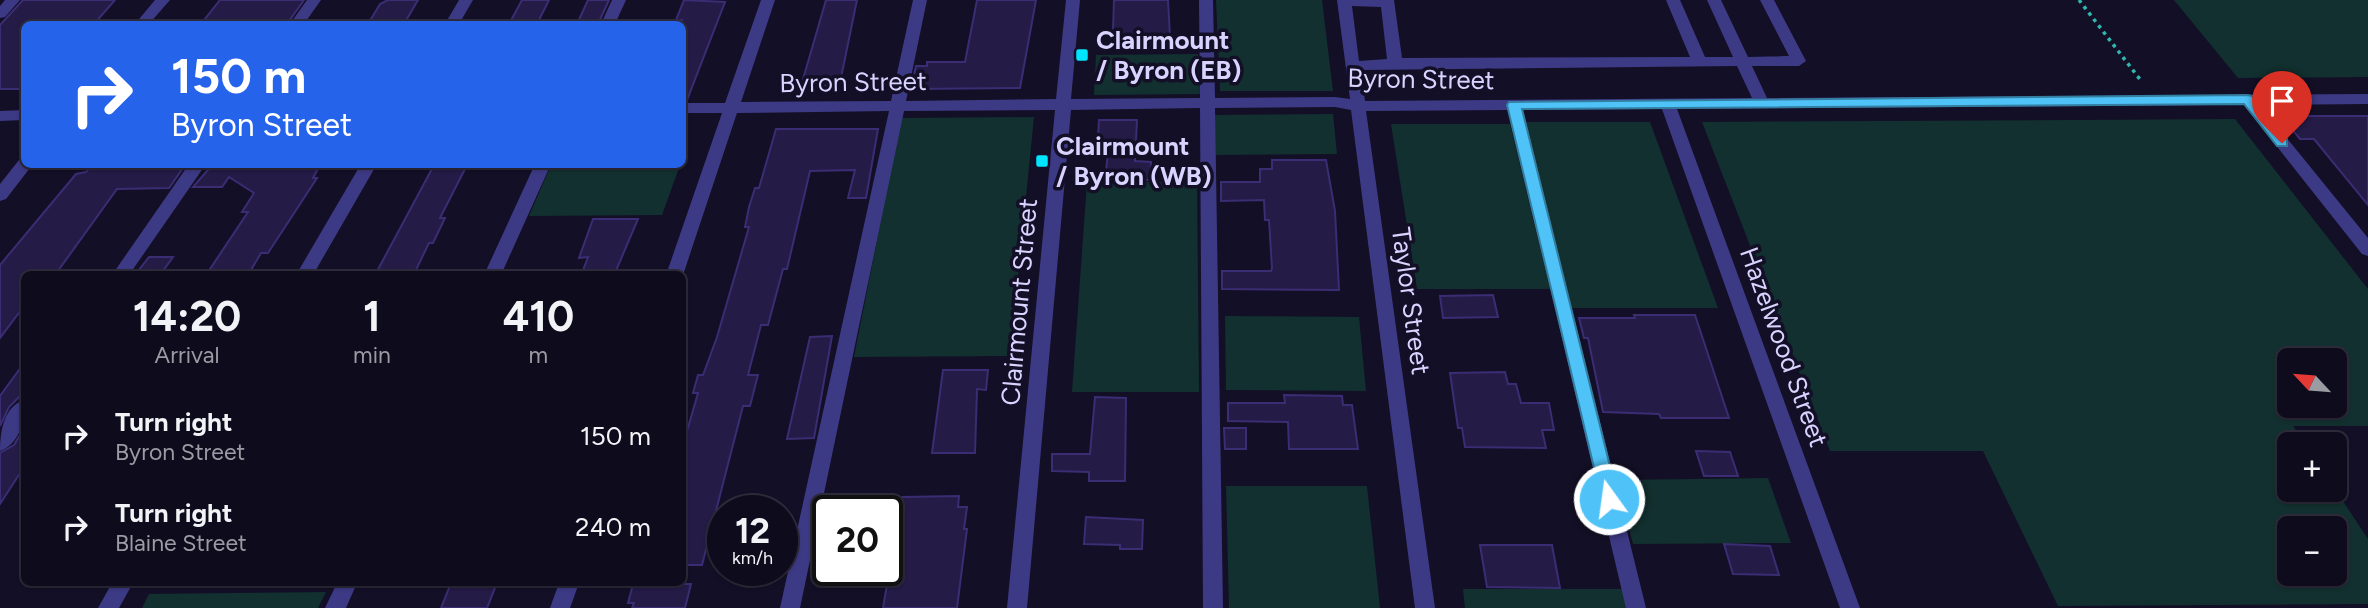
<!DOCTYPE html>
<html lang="en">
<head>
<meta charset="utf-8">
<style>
  body { margin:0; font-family:Figtree,sans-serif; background:#1c1929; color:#f1f3f6; height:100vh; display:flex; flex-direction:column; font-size:26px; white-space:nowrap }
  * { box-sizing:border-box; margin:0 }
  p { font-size:23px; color:#9b9ba3 }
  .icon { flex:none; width:38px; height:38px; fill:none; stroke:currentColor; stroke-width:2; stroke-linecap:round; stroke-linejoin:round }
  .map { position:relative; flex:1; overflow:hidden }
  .sheet { position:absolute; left:21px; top:271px; width:665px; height:315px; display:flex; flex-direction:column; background:#0e0b1c; border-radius:10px; box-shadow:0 2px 5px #0004,0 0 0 2px #2e2b3b }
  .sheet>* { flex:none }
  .hud { position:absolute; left:21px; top:21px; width:665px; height:147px; border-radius:10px; box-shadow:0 2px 5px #0004,0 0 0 2px #2e2b3b; background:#2563eb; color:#fff; overflow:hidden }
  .needle { width:46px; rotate:296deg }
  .fabs { position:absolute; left:2277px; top:348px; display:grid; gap:14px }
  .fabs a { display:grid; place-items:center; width:70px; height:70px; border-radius:10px; background:#0e0b1c; box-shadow:0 2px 5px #0004,0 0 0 2px #2e2b3b; font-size:35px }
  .speed { position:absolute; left:707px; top:495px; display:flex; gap:14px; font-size:35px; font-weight:700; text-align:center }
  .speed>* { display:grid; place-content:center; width:91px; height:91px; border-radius:50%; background:#0e0b1c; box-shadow:0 2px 5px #0004,0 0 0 2px #2e2b3b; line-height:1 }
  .speed small { font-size:18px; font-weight:400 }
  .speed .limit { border:4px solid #111; border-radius:10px; background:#fff; color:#111 }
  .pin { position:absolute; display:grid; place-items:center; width:60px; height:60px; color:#fff; margin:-72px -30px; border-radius:50% 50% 50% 0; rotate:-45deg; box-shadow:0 0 7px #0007 }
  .pin .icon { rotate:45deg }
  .me { position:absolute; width:77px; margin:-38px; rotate:346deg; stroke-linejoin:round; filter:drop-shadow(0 0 5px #0008) }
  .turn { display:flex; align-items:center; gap:24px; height:147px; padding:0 35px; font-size:32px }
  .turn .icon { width:91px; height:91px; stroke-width:2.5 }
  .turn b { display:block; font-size:49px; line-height:60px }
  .eta { display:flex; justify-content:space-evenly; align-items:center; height:119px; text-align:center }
  .eta b { font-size:42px; font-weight:700; line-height:49px }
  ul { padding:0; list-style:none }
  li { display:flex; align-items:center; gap:21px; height:91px; padding:0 35px }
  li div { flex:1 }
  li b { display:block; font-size:26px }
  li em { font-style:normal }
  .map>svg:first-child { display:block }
</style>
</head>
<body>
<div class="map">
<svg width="2368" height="608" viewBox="0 0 2368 608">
  <rect width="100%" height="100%" fill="#130f26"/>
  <g fill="#12302f" fill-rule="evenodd">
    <path d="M 1216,0 L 1322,0 L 1333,91 L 1220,91 Z"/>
    <path d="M 2174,0 L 2368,0 L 2368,77 L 2238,78 Z"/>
    <path d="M 1198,54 L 1200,94 L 1094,95 L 1096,55 Z"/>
    <path d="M 1333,114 L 1337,154 L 1214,155 L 1213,115 Z"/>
    <path d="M 1034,117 L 1010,356 L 854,357 L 901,118 Z"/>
    <path d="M 2235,119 L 2368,289 L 2368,426 L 2293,426 L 2305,444 L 2289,444 L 2289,490 L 2335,489 L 2368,539 L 2368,604 L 2058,606 L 1983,451 L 1830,451 L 1702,122 ZM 2289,360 L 2334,360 L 2334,406 L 2289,406 ZM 2289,528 L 2334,528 L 2334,574 L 2289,574 Z"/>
    <path d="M 1522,122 L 1650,122 L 1718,308 L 1567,308 Z"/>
    <path d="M 1510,124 L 1550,289 L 1417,289 L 1391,124 Z"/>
    <path d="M 551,165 L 551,164 L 680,165 L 662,215 L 529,216 Z"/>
    <path d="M 1087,182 L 1197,182 L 1199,392 L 1072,392 Z"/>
    <path d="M 1225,316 L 1359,317 L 1366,391 L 1226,390 Z"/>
    <path d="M 1768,478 L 1791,543 L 1633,544 L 1616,480 Z"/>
    <path d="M 1226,486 L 1367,486 L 1380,608 L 1229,608 Z"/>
    <path d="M 1463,589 L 1622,589 L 1627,608 L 1465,608 Z"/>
    <path d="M 326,592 L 318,608 L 142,608 L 149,594 Z"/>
  </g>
  <g fill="#241b47" stroke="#3b2d73" stroke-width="2">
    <path d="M 23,0 L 115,0 L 94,24 L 24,24 L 24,89 L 0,89 L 0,25 Z"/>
    <path d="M 220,0 L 304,0 L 289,21 L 201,24 Z"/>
    <path d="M 388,0 L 418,0 L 404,24 L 368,24 L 380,4 Z"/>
    <path d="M 522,0 L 549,0 L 537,24 L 509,24 Z"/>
    <path d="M 588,0 L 609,0 L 598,24 L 577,24 Z"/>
    <path d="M 684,0 L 725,2 L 687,100 L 682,100 L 682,20 L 676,20 Z"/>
    <path d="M 826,0 L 857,0 L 842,73 L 838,86 L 801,86 Z"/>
    <path d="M 977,0 L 1036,0 L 1020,88 L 911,89 L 916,66 L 927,66 L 927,62 L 965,62 Z"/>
    <path d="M 1114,0 L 1168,0 L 1170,37 L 1121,37 L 1121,29 L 1113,29 Z"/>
    <path d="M 2281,116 L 2368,116 L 2368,205 L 2314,139 L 2300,139 Z"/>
    <path d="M 1099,120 L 1137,120 L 1135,161 L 1151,162 L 1150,180 L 1105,179 L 1108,153 L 1097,153 Z"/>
    <path d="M 776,129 L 878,129 L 866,198 L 848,198 L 855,170 L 810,171 L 787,269 L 783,269 L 768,325 L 761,325 L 748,375 L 758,375 L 750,406 L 743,406 L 702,565 L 682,565 L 683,445 L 698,393 L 693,393 L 698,375 L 703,375 L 717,337 L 749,227 L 745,227 L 749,207 L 755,188 L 759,188 Z"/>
    <path d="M 1272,160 L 1326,160 L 1335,211 L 1339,290 L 1222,289 L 1222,271 L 1271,271 L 1272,268 L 1269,220 L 1265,220 L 1264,200 L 1221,201 L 1221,182 L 1260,182 L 1260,169 L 1272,169 Z"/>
    <path d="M 92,164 L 127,164 L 124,169 L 183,168 L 169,188 L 117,189 L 55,275 L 24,275 L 24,306 L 0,338 L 0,265 L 76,174 L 86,172 Z"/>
    <path d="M 213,164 L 320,165 L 313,178 L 317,178 L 268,253 L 261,253 L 248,275 L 206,275 L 248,212 L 242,212 L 254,193 L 229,177 L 222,187 L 193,187 Z"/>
    <path d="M 434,165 L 467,165 L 440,218 L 445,218 L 433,243 L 429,243 L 414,274 L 375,275 Z"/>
    <path d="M 593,219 L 638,219 L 615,273 L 582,273 L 588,257 L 579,258 Z"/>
    <path d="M 149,257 L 173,257 L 160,275 L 135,275 Z"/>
    <path d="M 1493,295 L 1498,317 L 1443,318 L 1440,296 Z"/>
    <path d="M 1634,315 L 1695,315 L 1729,418 L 1661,418 L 1659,414 L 1603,412 L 1588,338 L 1584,338 L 1579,318 L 1635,318 Z"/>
    <path d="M 832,336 L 814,438 L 787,439 L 810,337 Z"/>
    <path d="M 24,363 L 24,392 L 9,407 L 0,426 L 0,396 Z"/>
    <path d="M 943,370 L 988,370 L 986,390 L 977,389 L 975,453 L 932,453 Z"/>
    <path d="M 1505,372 L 1508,384 L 1516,384 L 1521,403 L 1549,403 L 1554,430 L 1542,430 L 1546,448 L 1465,447 L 1462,428 L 1458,428 L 1450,373 Z"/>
    <path d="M 1284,395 L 1342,396 L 1343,405 L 1352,405 L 1358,449 L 1289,449 L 1288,422 L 1228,421 L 1228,403 L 1285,403 Z"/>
    <path d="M 1095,397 L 1126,398 L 1125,481 L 1089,481 L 1089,472 L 1052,471 L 1052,454 L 1090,454 Z"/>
    <path d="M 1224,428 L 1246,428 L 1246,449 L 1225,449 Z"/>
    <path d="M 23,430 L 24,467 L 0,504 L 0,453 L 14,445 Z"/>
    <path d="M 1696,451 L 1730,452 L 1738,476 L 1704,476 Z"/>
    <path d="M 959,496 L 958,507 L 967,507 L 964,529 L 967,529 L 957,608 L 883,608 L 902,497 Z"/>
    <path d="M 1086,517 L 1143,520 L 1142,549 L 1120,549 L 1120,545 L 1084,544 Z"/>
    <path d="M 1724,544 L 1770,546 L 1779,575 L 1733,574 Z"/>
    <path d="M 1480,545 L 1552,545 L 1560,588 L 1487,587 Z"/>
    <path d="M 451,583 L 497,583 L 487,608 L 441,608 Z"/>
    <path d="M 633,584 L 691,584 L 685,608 L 632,608 L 634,603 L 628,603 Z"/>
  </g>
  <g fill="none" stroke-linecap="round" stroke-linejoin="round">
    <path stroke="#2fb8b0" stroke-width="3.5" stroke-dasharray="3.5 4.5" stroke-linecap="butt" d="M 2079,0 L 2142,82"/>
    <g fill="#3d3a85" fill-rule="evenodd">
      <path d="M 5,0 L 20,0 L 5,17 L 0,18 L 0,6 Z"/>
      <path d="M 155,0 L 170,0 L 149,24 L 135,24 Z"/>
      <path d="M 307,0 L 321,0 L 304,24 L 290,24 Z"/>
      <path d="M 459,0 L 473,0 L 459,24 L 445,24 Z"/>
      <path d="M 612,0 L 626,0 L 615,24 L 601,24 Z"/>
      <path d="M 761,0 L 775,0 L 741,102 L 891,101 L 913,0 L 927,0 L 906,101 L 1056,99 L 1066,0 L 1080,0 L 1071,99 L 1200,98 L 1199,0 L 1213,0 L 1215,98 L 1335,97 L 1350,99 L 1337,0 L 1394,0 L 1402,58 L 1690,57 L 1666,0 L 1680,0 L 1705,57 L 1733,57 L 1707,0 L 1721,0 L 1748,57 L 1789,56 L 1760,0 L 1774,0 L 1806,61 L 1799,66 L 1752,66 L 1767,98 L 2368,94 L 2368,104 L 2260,105 L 2368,238 L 2368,256 L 2362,254 L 2244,105 L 1677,109 L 1860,608 L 1840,608 L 1662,109 L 1523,110 L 1646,608 L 1626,608 L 1508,110 L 1366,111 L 1435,608 L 1415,608 L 1351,110 L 1335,107 L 1215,108 L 1223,608 L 1203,608 L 1200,108 L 1071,110 L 1027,608 L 1007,608 L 1055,110 L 904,111 L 800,608 L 780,608 L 889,111 L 737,113 L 683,275 L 666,275 L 722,113 L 682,113 L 682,103 L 725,103 ZM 1352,6 L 1381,7 L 1387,59 L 1359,61 ZM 1737,66 L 1752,98 L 1365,101 L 1361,70 Z"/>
      <path d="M 24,110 L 24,120 L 0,121 L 0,111 Z"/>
      <path d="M 24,159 L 24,164 L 33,164 L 6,199 L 0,201 L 0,184 L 19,160 Z"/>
      <path d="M 189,164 L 206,164 L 129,275 L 112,275 Z"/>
      <path d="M 361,164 L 377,164 L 313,275 L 296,275 Z"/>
      <path d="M 535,164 L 551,164 L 501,275 L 484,275 Z"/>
      <path d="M 24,400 C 26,418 20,444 0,451 C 0,433 3,407 24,400 Z"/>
      <path d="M 112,583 L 133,583 L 119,608 L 98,608 Z"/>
      <path d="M 337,583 L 357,583 L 346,608 L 325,608 Z"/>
      <path d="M 559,583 L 579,583 L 570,608 L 550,608 Z"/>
    </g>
  </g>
  <path fill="#4fc3f7" stroke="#337fa1" stroke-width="2" d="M 2248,95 L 2252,96 L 2287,139 L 2287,146 L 2277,146 L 2244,104 L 1522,109 L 1618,499 L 1609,507 L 1603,505 L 1507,105 L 1509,102 Z"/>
  <g fill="#00e5ff" stroke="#130f26" stroke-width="2.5">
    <rect x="1075" y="48" width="14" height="14" rx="3.5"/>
    <rect x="1035" y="154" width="14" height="14" rx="3.5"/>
  </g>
  <g text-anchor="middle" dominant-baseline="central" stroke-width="7" stroke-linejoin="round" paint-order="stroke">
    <g font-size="26" font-weight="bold" fill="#d9d4ff" stroke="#130f26" text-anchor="start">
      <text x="1096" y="40">Clairmount<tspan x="1096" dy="30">/ Byron (EB)</tspan></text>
      <text x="1056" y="146">Clairmount<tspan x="1056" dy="30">/ Byron (WB)</tspan></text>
    </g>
    <g font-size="26" fill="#d9d4ff" stroke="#130f26">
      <text transform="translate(1421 79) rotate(1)">Byron Street</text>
      <text transform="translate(853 82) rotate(-1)">Byron Street</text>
      <text transform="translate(1411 301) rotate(82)">Taylor Street</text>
      <text transform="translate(1019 302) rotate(-85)">Clairmount Street</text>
      <text transform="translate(1784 347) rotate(70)">Hazelwood Street</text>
    </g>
  </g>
</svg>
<div class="fabs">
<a><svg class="needle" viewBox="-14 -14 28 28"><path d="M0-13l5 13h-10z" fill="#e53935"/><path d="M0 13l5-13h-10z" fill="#9b9ba3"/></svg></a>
<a>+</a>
<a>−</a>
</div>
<div class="speed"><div>12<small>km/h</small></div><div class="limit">20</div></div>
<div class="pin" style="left:2282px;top:143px;background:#d93025"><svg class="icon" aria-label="arrive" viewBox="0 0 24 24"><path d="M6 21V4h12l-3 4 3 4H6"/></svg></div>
<svg class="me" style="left:1609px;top:499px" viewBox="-20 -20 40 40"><circle r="17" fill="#4fc3f7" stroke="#fff" stroke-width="3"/><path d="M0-11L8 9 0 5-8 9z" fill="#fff"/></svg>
<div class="hud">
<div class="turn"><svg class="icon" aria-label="right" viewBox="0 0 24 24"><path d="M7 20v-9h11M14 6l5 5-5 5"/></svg><div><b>150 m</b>Byron Street</div></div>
</div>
<section class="sheet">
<div class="eta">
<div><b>14:20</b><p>Arrival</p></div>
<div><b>1</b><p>min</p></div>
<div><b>410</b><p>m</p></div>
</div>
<ul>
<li><svg class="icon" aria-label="right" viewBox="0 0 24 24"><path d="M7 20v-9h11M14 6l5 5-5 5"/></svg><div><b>Turn right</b><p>Byron Street</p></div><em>150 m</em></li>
<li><svg class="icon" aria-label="right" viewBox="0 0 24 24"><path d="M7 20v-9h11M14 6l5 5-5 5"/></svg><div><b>Turn right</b><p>Blaine Street</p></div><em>240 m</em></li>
</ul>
</section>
</div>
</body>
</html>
